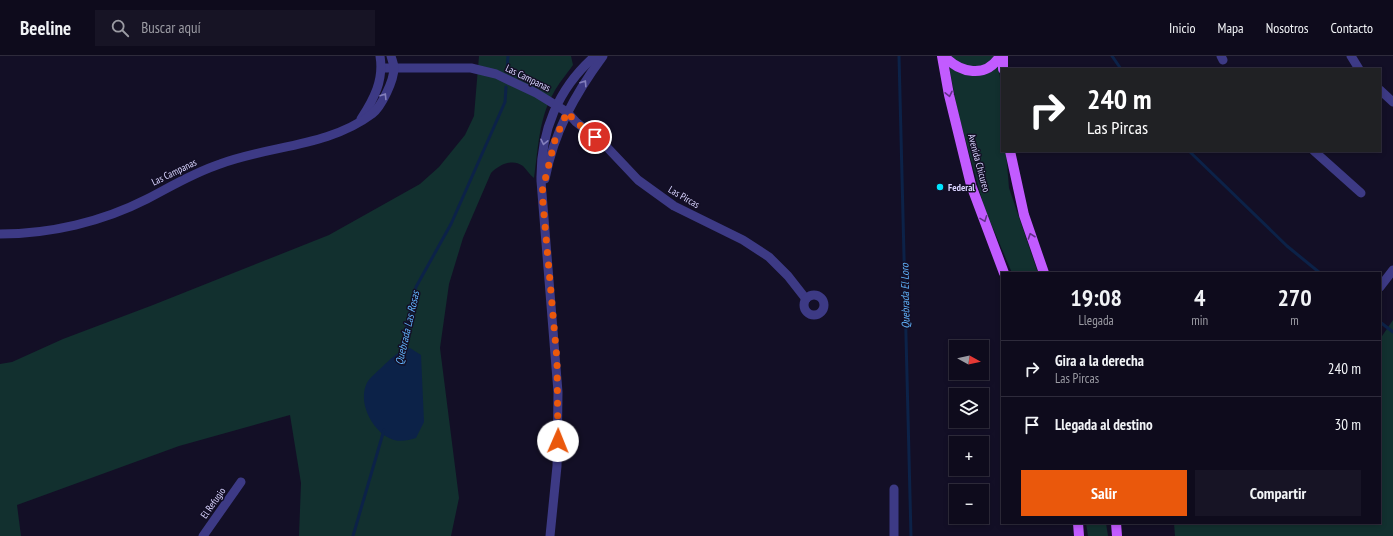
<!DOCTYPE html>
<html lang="es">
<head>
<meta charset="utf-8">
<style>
  body { margin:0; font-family:"PT Sans Narrow",sans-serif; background:#171425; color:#f1f3f6; height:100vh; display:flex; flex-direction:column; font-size:15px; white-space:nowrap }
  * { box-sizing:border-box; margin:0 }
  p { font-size:13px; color:#9b9ba3 }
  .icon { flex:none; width:22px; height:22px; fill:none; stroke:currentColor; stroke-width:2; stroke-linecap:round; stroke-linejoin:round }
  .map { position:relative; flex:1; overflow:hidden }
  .panel { position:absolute; left:1001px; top:216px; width:380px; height:252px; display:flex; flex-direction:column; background:#0e0b1c; border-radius:0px; box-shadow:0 2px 6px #0003,0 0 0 1px #2e2b3b }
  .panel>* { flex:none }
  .banner { position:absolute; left:1001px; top:12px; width:380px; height:84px; border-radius:0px; box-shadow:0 2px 6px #0003,0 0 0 1px #2e2b3b; background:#202124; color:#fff; overflow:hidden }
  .needle { width:26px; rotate:98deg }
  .tools { position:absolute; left:949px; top:284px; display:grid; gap:8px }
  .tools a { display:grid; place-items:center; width:40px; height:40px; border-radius:0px; background:#0e0b1c; box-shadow:0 2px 6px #0003,0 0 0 1px #2e2b3b; font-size:20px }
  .pin { position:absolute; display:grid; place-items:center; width:34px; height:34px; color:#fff; margin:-17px; border:2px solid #fff; border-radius:50%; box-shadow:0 1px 4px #0007 }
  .me { position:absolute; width:44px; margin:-22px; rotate:1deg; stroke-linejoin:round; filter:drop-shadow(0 0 3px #0008) }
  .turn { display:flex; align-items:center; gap:14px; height:84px; padding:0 20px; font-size:18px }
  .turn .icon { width:52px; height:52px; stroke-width:2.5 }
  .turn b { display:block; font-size:28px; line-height:34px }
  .eta { display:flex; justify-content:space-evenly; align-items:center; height:68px; text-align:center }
  .eta b { font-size:24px; font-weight:800; line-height:28px }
  .action { display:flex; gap:8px; margin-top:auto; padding:8px 20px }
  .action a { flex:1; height:46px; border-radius:0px; background:#ea580c; color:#fff; font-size:16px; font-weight:800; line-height:46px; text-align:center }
  .action a+a { background:#171425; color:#f1f3f6 }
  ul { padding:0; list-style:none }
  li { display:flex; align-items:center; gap:12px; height:56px; padding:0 20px; border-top:1px solid #2e2b3b }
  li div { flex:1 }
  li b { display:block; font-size:15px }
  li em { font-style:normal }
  header { display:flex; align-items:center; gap:24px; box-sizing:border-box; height:56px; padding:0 20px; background:#0e0b1c; border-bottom:1px solid #2e2b3b }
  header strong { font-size:19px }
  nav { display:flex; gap:22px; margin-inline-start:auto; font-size:14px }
  .search { width:280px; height:36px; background:#171425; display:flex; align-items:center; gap:10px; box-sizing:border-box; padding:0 14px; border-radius:0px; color:#9b9ba3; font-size:15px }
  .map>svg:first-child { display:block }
</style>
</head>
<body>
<header>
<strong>Beeline</strong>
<div class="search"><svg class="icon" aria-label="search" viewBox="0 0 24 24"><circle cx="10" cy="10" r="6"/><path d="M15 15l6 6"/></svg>Buscar aquí</div>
<nav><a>Inicio</a><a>Mapa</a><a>Nosotros</a><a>Contacto</a></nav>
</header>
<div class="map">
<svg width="1393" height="480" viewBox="0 0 1393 480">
  <rect width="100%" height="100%" fill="#130f26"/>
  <g fill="#12302f">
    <path d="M 479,0 L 571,0 L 573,9 C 566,19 558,28 553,38 C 539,62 538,94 534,122 C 530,119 527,114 523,110 C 512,102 499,109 491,117 L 463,182 L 449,228 L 440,292 L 459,442 L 451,480 L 299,480 L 301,427 L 290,359 L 179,390 L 17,449 L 21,480 L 0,480 L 0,308 L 12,306 L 63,283 L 153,249 L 329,179 L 420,128 L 439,111 L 465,79 L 474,60 Z"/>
    <path d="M 947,0 L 998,0 L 1002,45 L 1002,95 L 1006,95 L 1009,132 L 1038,217 L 1012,217 L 984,151 L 958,57 Z"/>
    <path d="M 1393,264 L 1393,480 L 1175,480 L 1174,467 L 1380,467 L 1380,283 Z"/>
    <path d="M 1086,467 L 1106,467 L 1108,480 L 1088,480 Z"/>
  </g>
  <path fill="#0c2248" d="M 410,292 L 421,299 L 424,366 L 416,382 C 409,384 402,386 394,384 C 374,378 358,349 366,329 C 369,321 379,315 385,308 C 393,301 399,294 410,292 Z"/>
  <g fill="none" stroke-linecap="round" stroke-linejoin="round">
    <g stroke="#0c2248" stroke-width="3">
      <path d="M 899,0 L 911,480"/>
      <path d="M 1112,0 L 1121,13"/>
      <path d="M 507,15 L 508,0"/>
      <path d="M 1189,95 L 1287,190 L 1320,217"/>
      <path d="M 1380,266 L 1393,276"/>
      <path d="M 401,296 L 416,231 L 451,168 L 505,46 L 506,31"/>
      <path d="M 353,480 L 384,374"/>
    </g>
    <g stroke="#3d3a85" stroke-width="9">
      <path d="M 1221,0 L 1223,4"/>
      <path d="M 1351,0 L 1359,13"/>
      <path d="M 382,12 L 471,12 L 496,18 L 536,37 L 567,56 L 576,66 L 604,88 L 638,124 L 674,150 L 743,184 L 769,201 L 788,220 L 806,243"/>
      <path d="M 1380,34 L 1393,46"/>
      <path d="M 361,63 C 374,43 384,24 380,0"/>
      <path d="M 1314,95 L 1361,137"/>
      <path d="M 545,123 C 554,76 575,38 603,0"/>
      <path d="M 0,178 C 50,178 102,166 147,143 C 172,130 193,117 220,108 C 271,89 328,91 372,58 C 382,50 394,24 394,12 C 394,8 392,4 391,0"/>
      <path d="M 1380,231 L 1393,214"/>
      <circle cx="814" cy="249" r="10"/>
      <path d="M 203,480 L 241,426"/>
      <path d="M 550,480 L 557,410 L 558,336 L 541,125 C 540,76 558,32 595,0"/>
      <path d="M 894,480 L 894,433"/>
    </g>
    <g stroke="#c25bff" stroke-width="10">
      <path d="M 942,0 L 949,39 L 971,129 L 1004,217"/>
      <path d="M 944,0 C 960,17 986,23 1000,0"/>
      <path d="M 1003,0 L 1003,13"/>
      <path d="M 1010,95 L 1024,159 L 1044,217"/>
      <path d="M 1078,467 L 1079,480"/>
      <path d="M 1116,467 L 1117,480"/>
    </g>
  </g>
  <defs><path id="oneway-chevron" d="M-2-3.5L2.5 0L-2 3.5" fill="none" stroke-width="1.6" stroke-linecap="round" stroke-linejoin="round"/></defs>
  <g stroke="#837fbc">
    <use href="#oneway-chevron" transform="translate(584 27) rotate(-57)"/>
    <use href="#oneway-chevron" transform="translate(384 40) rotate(-58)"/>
    <use href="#oneway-chevron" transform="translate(544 86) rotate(102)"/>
  </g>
  <g stroke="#623188">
    <use href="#oneway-chevron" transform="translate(949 38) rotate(78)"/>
    <use href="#oneway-chevron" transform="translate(984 163) rotate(69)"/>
    <use href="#oneway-chevron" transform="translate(1031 180) rotate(-109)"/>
  </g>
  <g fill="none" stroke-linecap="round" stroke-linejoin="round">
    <path stroke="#ea580c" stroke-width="7" stroke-dasharray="0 12.6" d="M 558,385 L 557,304 L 542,136 L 555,84 L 567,56 L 576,66 L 595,81"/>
  </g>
  <circle fill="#00e5ff" stroke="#130f26" stroke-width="1.5" cx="940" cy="131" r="4"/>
  <g text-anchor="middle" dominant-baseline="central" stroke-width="3" stroke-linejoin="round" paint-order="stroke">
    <g font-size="10" fill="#d9d4ff" stroke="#130f26">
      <text transform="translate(528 22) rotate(26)">Las Campanas</text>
      <text transform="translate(979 107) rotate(75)">Avenida Chicureo</text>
      <text transform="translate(174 116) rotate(-26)">Las Campanas</text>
      <text transform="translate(684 141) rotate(30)">Las Pircas</text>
      <text transform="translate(213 447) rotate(-55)">El Refugio</text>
    </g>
    <g font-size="10" font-weight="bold" fill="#d9d4ff" stroke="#130f26" text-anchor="start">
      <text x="948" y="131">Federal</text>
    </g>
    <g font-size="11" font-style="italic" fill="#62b6ff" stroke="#130f26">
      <text transform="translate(905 240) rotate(-91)">Quebrada El Loro</text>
      <text transform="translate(407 272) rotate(-77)">Quebrada Las Rosas</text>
    </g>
  </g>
</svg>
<div class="tools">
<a><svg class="needle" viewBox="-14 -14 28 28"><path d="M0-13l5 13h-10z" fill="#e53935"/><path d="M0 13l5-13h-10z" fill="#9b9ba3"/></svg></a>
<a><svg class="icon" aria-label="layers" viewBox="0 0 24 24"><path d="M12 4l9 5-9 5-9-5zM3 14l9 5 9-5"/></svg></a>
<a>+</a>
<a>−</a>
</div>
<div class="pin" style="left:595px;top:81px;background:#d93025"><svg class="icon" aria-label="arrive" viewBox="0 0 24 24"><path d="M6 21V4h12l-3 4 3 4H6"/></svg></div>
<svg class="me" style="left:558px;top:385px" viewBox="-20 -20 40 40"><circle r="19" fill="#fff"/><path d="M0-13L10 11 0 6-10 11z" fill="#ea580c"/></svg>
<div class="banner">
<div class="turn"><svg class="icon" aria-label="right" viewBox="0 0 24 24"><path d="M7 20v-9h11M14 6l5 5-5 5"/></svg><div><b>240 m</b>Las Pircas</div></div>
</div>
<section class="panel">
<div class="eta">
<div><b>19:08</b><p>Llegada</p></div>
<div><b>4</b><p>min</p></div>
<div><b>270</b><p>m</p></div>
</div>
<ul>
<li><svg class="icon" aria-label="right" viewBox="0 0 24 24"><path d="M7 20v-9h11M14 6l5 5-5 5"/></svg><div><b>Gira a la derecha</b><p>Las Pircas</p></div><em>240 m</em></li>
<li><svg class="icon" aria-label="arrive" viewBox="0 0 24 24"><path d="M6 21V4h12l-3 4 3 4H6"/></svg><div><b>Llegada al destino</b></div><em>30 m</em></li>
</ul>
<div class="action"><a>Salir</a><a>Compartir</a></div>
</section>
</div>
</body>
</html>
